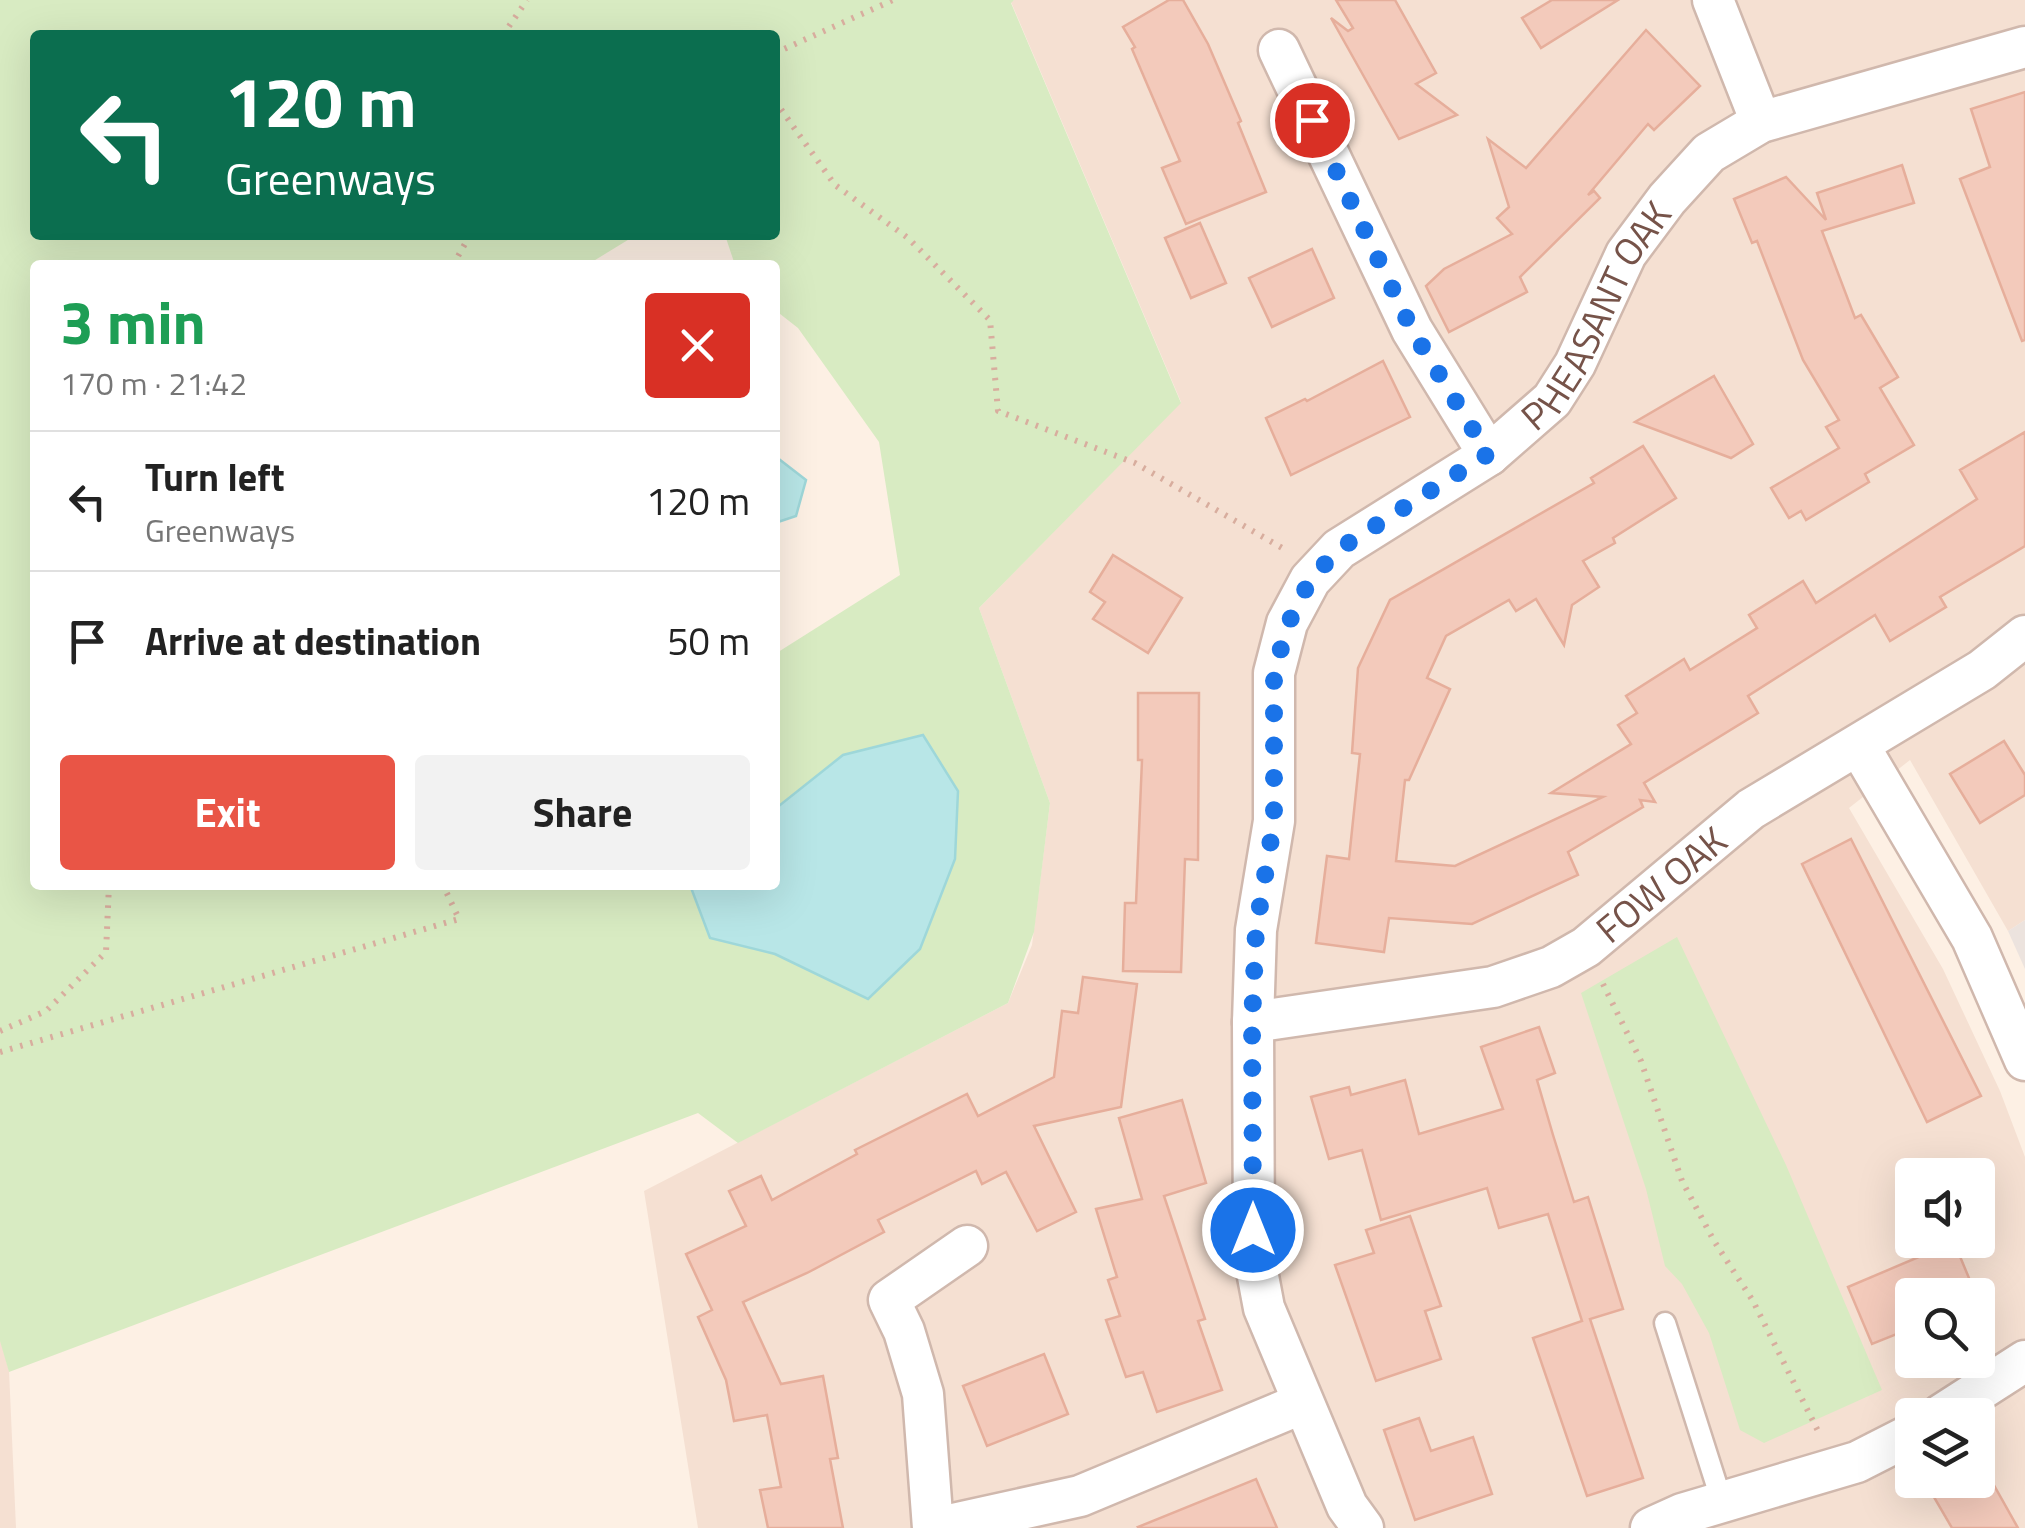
<!DOCTYPE html>
<html lang="en">
<head>
<meta charset="utf-8">
<style>
  body { margin:0; font-family:"Titillium Web",sans-serif; background:#f2f2f2; color:#222; height:100vh; display:flex; flex-direction:column; font-size:38px; white-space:nowrap }
  * { box-sizing:border-box; margin:0 }
  p { font-size:32px; color:#767676 }
  .icon { flex:none; width:55px; height:55px; fill:none; stroke:currentColor; stroke-width:2; stroke-linecap:round; stroke-linejoin:round }
  .map { position:relative; flex:1; overflow:hidden }
  .drawer { position:absolute; left:30px; top:260px; width:750px; height:630px; display:flex; flex-direction:column; background:#fff; border-radius:10px; box-shadow:0 10px 40px #0002 }
  .drawer>* { flex:none }
  .banner { position:absolute; left:30px; top:30px; width:750px; height:210px; border-radius:10px; box-shadow:0 10px 40px #0002; background:#0b6e4f; color:#fff; overflow:hidden }
  .fabs { position:absolute; left:1895px; top:1158px; display:grid; gap:20px }
  .fabs a { display:grid; place-items:center; width:100px; height:100px; border-radius:10px; background:#fff; box-shadow:0 10px 40px #0002; font-size:50px }
  .pin { position:absolute; display:grid; place-items:center; width:85px; height:85px; color:#fff; margin:-42px; border:5px solid #fff; border-radius:50%; box-shadow:0 2px 10px #0007 }
  .me { position:absolute; width:110px; margin:-55px; rotate:0deg; stroke-linejoin:round; filter:drop-shadow(0 0 8px #0008) }
  .turn { display:flex; align-items:center; gap:35px; height:210px; padding:0 30px; font-size:45px }
  .turn .icon { width:130px; height:130px; stroke-width:2.5 }
  .turn b { display:block; font-size:70px; line-height:85px }
  .round { display:grid; place-items:center; flex:none; width:105px; height:105px; border-radius:10px; background:#f2f2f2 }
  .summary { display:flex; align-items:center; justify-content:space-between; height:170px; padding:0 30px }
  h1 { font-size:60px; font-weight:700; line-height:75px; color:#1e9e55 }
  .button { display:flex; gap:20px; margin-top:auto; padding:20px 30px }
  .button a { flex:1; height:115px; border-radius:10px; background:#e95546; color:#fff; font-size:40px; font-weight:700; line-height:115px; text-align:center }
  .button a+a { background:#f2f2f2; color:#222 }
  ul { padding:0; list-style:none }
  li { display:flex; align-items:center; gap:30px; height:140px; padding:0 30px; border-top:2px solid #e0e0e0 }
  li div { flex:1 }
  li b { display:block; font-size:38px }
  li em { font-style:normal }
  .map>svg:first-child { display:block }
</style>
</head>
<body>
<div class="map">
<svg width="2025" height="1528" viewBox="0 0 2025 1528">
  <rect width="100%" height="100%" fill="#fdf0e4"/>
  <g fill="#f5e0d2" fill-rule="evenodd">
    <path d="M 1014,0 L 2025,0 L 2025,920 L 2008,931 L 1910,760 L 1849,808 L 1943,969 L 2000,1091 L 2025,1157 L 2025,1528 L 698,1528 L 644,1191 L 1008,1003 L 1032,945 L 1050,803 L 979,608 L 1181,402 L 1011,2 ZM 1912,1175 L 1978,1175 L 1978,1240 L 1912,1240 ZM 1912,1295 L 1978,1295 L 1978,1360 L 1912,1360 ZM 1912,1415 L 1978,1415 L 1978,1480 L 1912,1480 Z"/>
    <path d="M 0,1338 L 9,1371 L 16,1528 L 0,1528 Z"/>
  </g>
  <path fill="#ece3de" d="M 2025,920 L 2025,969 L 2008,931 Z"/>
  <g fill="#d8ebc2" fill-rule="evenodd">
    <path d="M 0,0 L 1014,0 L 1011,3 L 1181,403 L 979,608 L 1050,803 L 1034,932 L 1008,1003 L 738,1143 L 698,1113 L 9,1372 L 0,1341 ZM 35,35 L 775,35 L 775,235 L 725,235 L 735,265 L 775,265 L 775,310 L 798,328 L 879,442 L 900,575 L 775,654 L 775,885 L 35,885 L 35,265 L 587,265 L 636,235 L 35,235 Z"/>
    <path d="M 1677,937 L 1786,1165 L 1882,1390 L 1764,1443 L 1740,1430 L 1709,1333 L 1682,1284 L 1665,1266 L 1646,1189 L 1581,993 Z"/>
  </g>
  <g fill="#b8e6e7" stroke="#9ed7d9" stroke-width="2.5">
    <path d="M 775,456 L 806,480 L 796,516 L 775,523 Z"/>
    <path d="M 923,735 L 958,791 L 955,859 L 920,949 L 868,999 L 775,954 L 710,938 L 690,885 L 775,885 L 775,809 L 843,755 Z"/>
  </g>
  <g fill="#f3cabb" stroke="#e6ae9b" stroke-width="2.5">
    <path d="M 1169,0 L 1183,0 L 1208,44 L 1241,121 L 1238,123 L 1266,192 L 1186,224 L 1162,168 L 1180,161 L 1132,49 L 1135,47 L 1123,27 Z"/>
    <path d="M 1336,0 L 1395,0 L 1436,73 L 1416,84 L 1457,115 L 1399,139 L 1331,18 L 1348,31 L 1353,28 Z"/>
    <path d="M 1552,0 L 1618,0 L 1541,48 L 1522,18 Z"/>
    <path d="M 1646,30 L 1700,86 L 1654,130 L 1648,124 L 1588,195 L 1594,191 L 1600,198 L 1520,277 L 1527,292 L 1449,332 L 1426,286 L 1444,269 L 1512,234 L 1497,218 L 1509,207 L 1488,139 L 1526,168 Z"/>
    <path d="M 2025,92 L 2025,340 L 2022,341 L 1960,179 L 1990,167 L 1971,109 Z"/>
    <path d="M 1902,165 L 1914,203 L 1822,231 L 1855,318 L 1861,315 L 1898,377 L 1880,388 L 1914,445 L 1865,474 L 1869,482 L 1806,520 L 1801,511 L 1789,518 L 1771,488 L 1839,448 L 1826,427 L 1839,420 L 1803,360 L 1757,241 L 1752,243 L 1734,199 L 1786,177 L 1826,220 L 1817,193 Z"/>
    <path d="M 1200,223 L 1226,283 L 1191,298 L 1165,238 Z"/>
    <path d="M 1312,249 L 1334,298 L 1272,327 L 1249,278 Z"/>
    <path d="M 1383,361 L 1410,417 L 1291,475 L 1266,418 L 1305,399 L 1307,401 Z"/>
    <path d="M 1714,376 L 1753,444 L 1731,458 L 1635,422 Z"/>
    <path d="M 2025,432 L 2025,546 L 1940,597 L 1946,607 L 1890,641 L 1875,615 L 1748,696 L 1758,713 L 1644,783 L 1655,802 L 1640,800 L 1643,807 L 1568,852 L 1578,875 L 1472,924 L 1389,918 L 1384,952 L 1316,943 L 1327,856 L 1349,859 L 1360,754 L 1352,753 L 1358,668 L 1390,600 L 1594,483 L 1591,478 L 1643,446 L 1676,498 L 1613,538 L 1615,543 L 1583,561 L 1599,587 L 1572,605 L 1564,645 L 1536,599 L 1516,611 L 1509,600 L 1446,636 L 1427,678 L 1450,689 L 1409,780 L 1405,780 L 1396,861 L 1455,866 L 1603,797 L 1551,793 L 1631,744 L 1618,725 L 1637,713 L 1626,696 L 1684,659 L 1690,670 L 1757,628 L 1749,615 L 1803,581 L 1816,603 L 1977,499 L 1960,470 Z"/>
    <path d="M 1113,555 L 1182,598 L 1148,653 L 1093,619 L 1105,602 L 1090,592 Z"/>
    <path d="M 1138,693 L 1199,693 L 1198,860 L 1185,859 L 1181,972 L 1123,971 L 1125,903 L 1136,903 L 1142,760 L 1138,760 Z"/>
    <path d="M 2004,741 L 2025,775 L 2025,795 L 1980,823 L 1950,774 Z"/>
    <path d="M 1851,839 L 1981,1096 L 1927,1122 L 1802,864 Z"/>
    <path d="M 1083,977 L 1137,984 L 1121,1107 L 1034,1126 L 1076,1212 L 1037,1231 L 1006,1172 L 982,1184 L 976,1171 L 878,1220 L 884,1232 L 807,1273 L 743,1302 L 781,1384 L 823,1376 L 838,1458 L 830,1459 L 843,1528 L 768,1528 L 760,1490 L 781,1487 L 767,1415 L 734,1421 L 726,1380 L 698,1317 L 712,1310 L 686,1254 L 746,1226 L 729,1191 L 761,1176 L 772,1200 L 857,1154 L 855,1150 L 967,1094 L 978,1116 L 1054,1077 L 1062,1011 L 1078,1013 Z"/>
    <path d="M 1539,1027 L 1555,1073 L 1537,1080 L 1553,1135 L 1574,1202 L 1588,1197 L 1623,1309 L 1590,1319 L 1643,1478 L 1587,1496 L 1533,1338 L 1582,1321 L 1548,1214 L 1499,1228 L 1487,1188 L 1381,1220 L 1362,1150 L 1329,1159 L 1311,1097 L 1349,1087 L 1351,1095 L 1405,1080 L 1419,1134 L 1503,1109 L 1481,1047 Z"/>
    <path d="M 1182,1100 L 1206,1183 L 1164,1196 L 1205,1319 L 1198,1321 L 1222,1390 L 1157,1412 L 1143,1372 L 1126,1377 L 1106,1320 L 1120,1316 L 1108,1280 L 1117,1277 L 1096,1209 L 1142,1199 L 1119,1118 Z"/>
    <path d="M 1410,1216 L 1441,1306 L 1425,1311 L 1441,1359 L 1376,1381 L 1335,1265 L 1374,1253 L 1366,1230 Z"/>
    <path d="M 1954,1242 L 1976,1295 L 1912,1295 L 1912,1328 L 1872,1344 L 1848,1287 Z"/>
    <path d="M 1044,1354 L 1068,1414 L 987,1446 L 963,1386 Z"/>
    <path d="M 1419,1418 L 1431,1451 L 1473,1437 L 1492,1494 L 1415,1520 L 1384,1430 Z"/>
    <path d="M 1256,1479 L 1277,1528 L 1139,1528 L 1138,1527 Z"/>
    <path d="M 1924,1480 L 1991,1480 L 2018,1528 L 1952,1528 Z"/>
  </g>
  <g fill="none" stroke-linecap="round" stroke-linejoin="round">
    <g stroke="#d0b8ad" stroke-width="25">
      <path id="service" d="M 1665,1323 L 1722,1502"/>
    </g>
    <g stroke="#d0b8ad" stroke-width="45">
      <g id="minor">
        <path d="M 1713,0 L 1761,122"/>
        <path d="M 1279,50 L 1412,330 L 1489,455"/>
        <path d="M 1859,746 L 1972,938 L 2025,1060"/>
        <path id="s1" d="M 1253,1022 L 1493,987 L 1551,967 L 1586,947 L 1751,809 L 1982,670 L 2025,636"/>
        <path d="M 1941,1415 L 2025,1361"/>
        <path d="M 933,1528 L 923,1394 L 904,1331 L 889,1300 L 967,1246"/>
        <path d="M 935,1528 L 1080,1496 L 1303,1403"/>
        <path id="s2" d="M 1363,1528 L 1347,1506 L 1264,1308 L 1254,1255 L 1253,1022 L 1256,930 L 1274,821 L 1274,673 L 1287,623 L 1310,580 L 1339,549 L 1489,455 L 1552,400 L 1575,364 L 1626,254 L 1667,199 L 1709,153 L 1761,122 L 2025,47"/>
        <path d="M 1651,1528 L 1682,1514 L 1857,1462 L 1912,1434"/>
      </g>
    </g>
    <g stroke="#d8ad9e" stroke-width="6" stroke-dasharray="2.5 8" stroke-linecap="butt">
      <path d="M 503,35 L 527,0"/>
      <path d="M 775,53 L 893,0"/>
      <path d="M 775,101 L 835,185 L 908,238 L 990,320 L 998,411 L 1135,463 L 1284,549"/>
      <path d="M 453,265 L 470,235"/>
      <path d="M 1603,984 L 1641,1061 L 1682,1181 L 1714,1241 L 1753,1301 L 1818,1431"/>
      <path d="M 0,1031 L 46,1011 L 106,952 L 109,885"/>
      <path d="M 0,1052 L 459,919 L 443,885"/>
    </g>
    <use href="#service" stroke="#fff" stroke-width="20"/>
    <use href="#minor" stroke="#fff" stroke-width="40"/>
  </g>
  <g fill="none" stroke-linecap="round" stroke-linejoin="round">
    <path stroke="#1a73e8" stroke-width="18" stroke-dasharray="0 32.4" d="M 1253,1230 L 1252,1022 L 1256,930 L 1274,821 L 1274,673 L 1288,624 L 1310,580 L 1339,549 L 1488,454 L 1412,330 L 1312,120"/>
  </g>
  <g text-anchor="middle" dominant-baseline="central" stroke-width="8" stroke-linejoin="round" paint-order="stroke">
    <g font-size="38" fill="#765349" stroke="#fff4ea">
      <text stroke="none"><textPath href="#s2" startOffset="1378">PHEASANT OAK</textPath></text>
      <text stroke="none"><textPath href="#s1" startOffset="442">FOW OAK</textPath></text>
    </g>
  </g>
</svg>
<div class="fabs">
<a><svg class="icon" aria-label="sound" viewBox="0 0 24 24"><path d="M4 9h4l5-4v14l-5-4H4zM17 9q2 3 0 6"/></svg></a>
<a><svg class="icon" aria-label="search" viewBox="0 0 24 24"><circle cx="10" cy="10" r="6"/><path d="M15 15l6 6"/></svg></a>
<a><svg class="icon" aria-label="layers" viewBox="0 0 24 24"><path d="M12 4l9 5-9 5-9-5zM3 14l9 5 9-5"/></svg></a>
</div>
<div class="pin" style="left:1312px;top:120px;background:#d93025"><svg class="icon" aria-label="arrive" viewBox="0 0 24 24"><path d="M6 21V4h12l-3 4 3 4H6"/></svg></div>
<svg class="me" style="left:1253px;top:1230px" viewBox="-20 -20 40 40"><circle r="17" fill="#1a73e8" stroke="#fff" stroke-width="3"/><path d="M0-11L8 9 0 5-8 9z" fill="#fff"/></svg>
<div class="banner">
<div class="turn"><svg class="icon" aria-label="left" viewBox="0 0 24 24"><path d="M17 20v-9H6M10 6l-5 5 5 5"/></svg><div><b>120 m</b>Greenways</div></div>
</div>
<section class="drawer">
<div class="summary"><div><h1>3 min</h1><p>170 m · 21:42</p></div><a class="round" style="background:#d93025;color:#fff"><svg class="icon" aria-label="close" viewBox="0 0 24 24"><path d="M6 6l12 12M18 6L6 18"/></svg></a></div>
<ul>
<li><svg class="icon" aria-label="left" viewBox="0 0 24 24"><path d="M17 20v-9H6M10 6l-5 5 5 5"/></svg><div><b>Turn left</b><p>Greenways</p></div><em>120 m</em></li>
<li><svg class="icon" aria-label="arrive" viewBox="0 0 24 24"><path d="M6 21V4h12l-3 4 3 4H6"/></svg><div><b>Arrive at destination</b></div><em>50 m</em></li>
</ul>
<div class="button"><a>Exit</a><a>Share</a></div>
</section>
</div>
</body>
</html>
